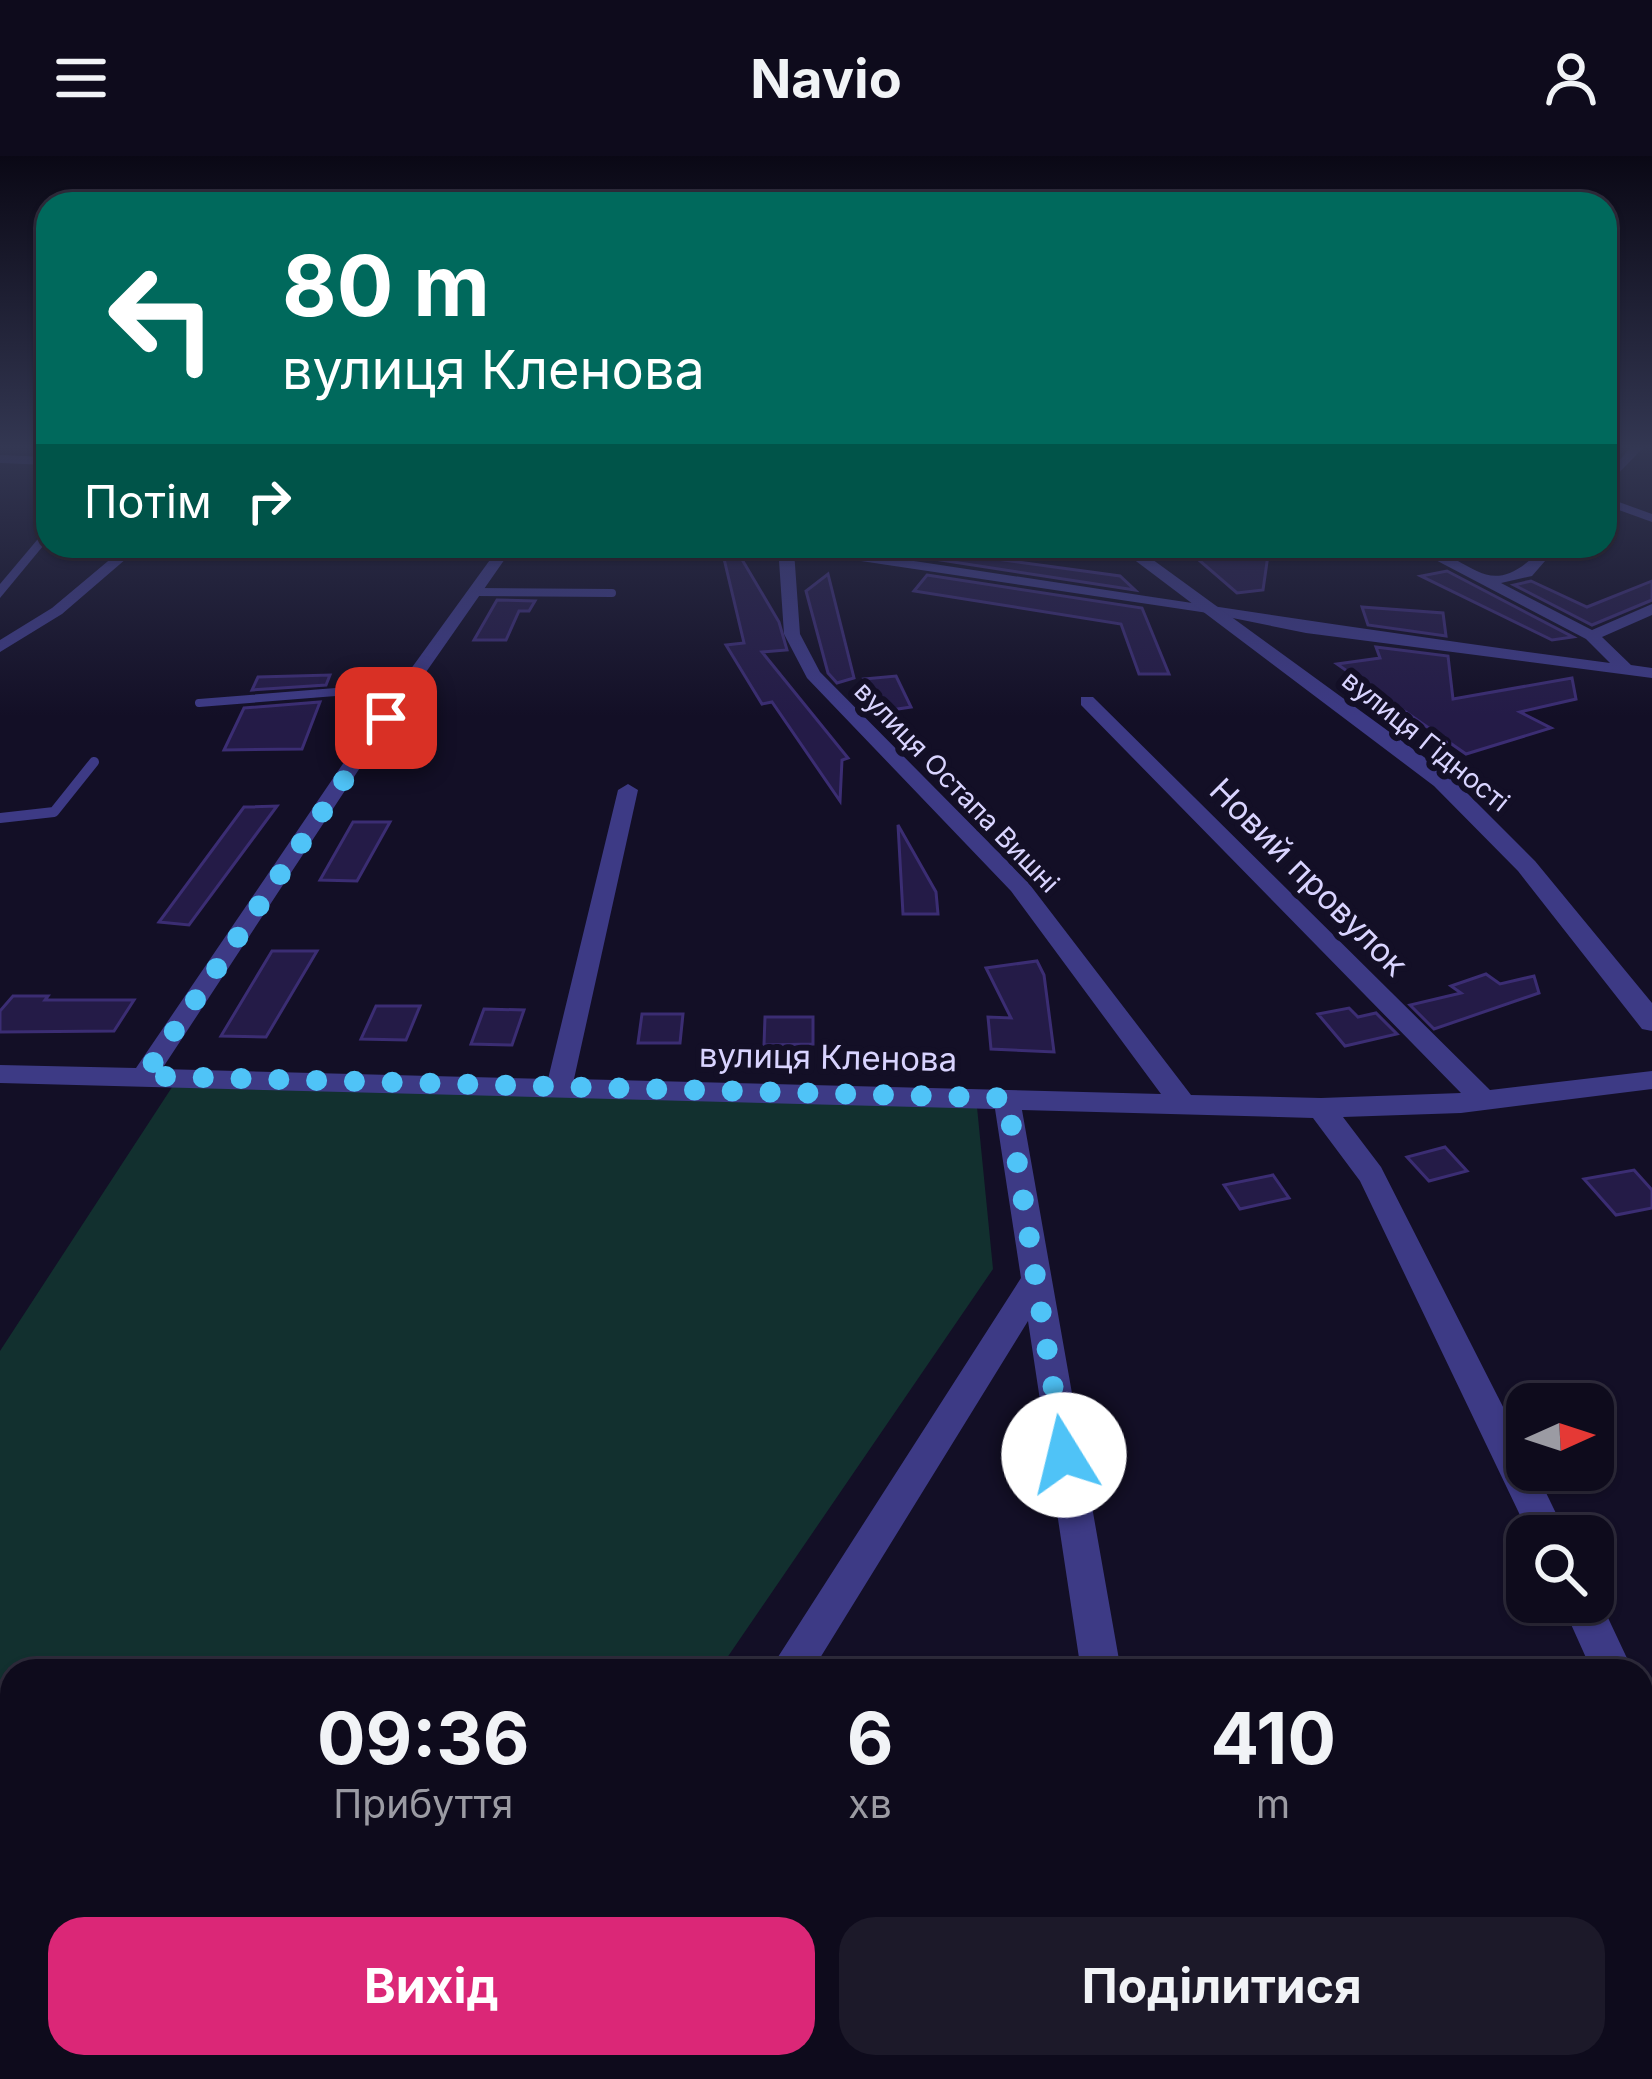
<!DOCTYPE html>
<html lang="uk">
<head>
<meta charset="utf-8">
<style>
  body { margin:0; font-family:Inter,sans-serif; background:#1c1929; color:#f1f3f6; height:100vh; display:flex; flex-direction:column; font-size:45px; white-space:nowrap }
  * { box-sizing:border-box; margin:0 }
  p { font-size:39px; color:#9b9ba3 }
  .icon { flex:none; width:66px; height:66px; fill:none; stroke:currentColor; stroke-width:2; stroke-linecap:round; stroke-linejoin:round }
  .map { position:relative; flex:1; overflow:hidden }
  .details { position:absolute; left:0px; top:1503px; width:1653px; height:420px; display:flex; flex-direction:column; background:#0e0b1c; border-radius:36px 36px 0 0; box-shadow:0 3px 9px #0004,0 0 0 3px #2e2b3b }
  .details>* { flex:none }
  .hud { position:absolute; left:36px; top:36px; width:1581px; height:366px; border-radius:36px; box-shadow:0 3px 9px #0004,0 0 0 3px #2e2b3b; background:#00695c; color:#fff; overflow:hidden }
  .needle { width:78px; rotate:87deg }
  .tools { position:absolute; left:1506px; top:1227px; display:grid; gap:24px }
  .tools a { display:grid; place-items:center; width:108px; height:108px; border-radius:24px; background:#0e0b1c; box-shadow:0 3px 9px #0004,0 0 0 3px #2e2b3b; font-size:60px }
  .pin { position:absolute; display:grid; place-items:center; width:102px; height:102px; color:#fff; margin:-51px; border-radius:24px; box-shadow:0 6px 18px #0006 }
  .me { position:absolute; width:132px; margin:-66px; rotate:351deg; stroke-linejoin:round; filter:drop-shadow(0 0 9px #0008) }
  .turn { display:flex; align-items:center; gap:42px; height:252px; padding:0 48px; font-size:54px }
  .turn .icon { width:156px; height:156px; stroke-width:2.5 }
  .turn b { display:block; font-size:84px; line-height:102px }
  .then { display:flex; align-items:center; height:114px; padding:0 48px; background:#0003; gap:24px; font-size:45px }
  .eta { display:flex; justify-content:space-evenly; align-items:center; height:204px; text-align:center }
  .eta b { font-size:72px; font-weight:700; line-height:84px }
  .primary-button { display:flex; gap:24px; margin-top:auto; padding:24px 48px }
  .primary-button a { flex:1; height:138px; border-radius:36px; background:#db2777; color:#fff; font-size:48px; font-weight:700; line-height:138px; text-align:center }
  .primary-button a+a { background:#1c1929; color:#f1f3f6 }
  header { display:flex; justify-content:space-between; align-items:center; height:156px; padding:0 48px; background:#0e0b1c; font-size:54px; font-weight:700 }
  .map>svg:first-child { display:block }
</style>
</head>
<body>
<header><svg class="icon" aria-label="menu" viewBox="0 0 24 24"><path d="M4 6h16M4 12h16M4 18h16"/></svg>Navio<svg class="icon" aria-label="person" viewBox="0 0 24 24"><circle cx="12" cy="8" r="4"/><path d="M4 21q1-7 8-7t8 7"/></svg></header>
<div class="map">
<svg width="1652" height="1923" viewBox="0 0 1652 1923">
  <rect width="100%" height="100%" fill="#130f26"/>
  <path fill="#12302f" d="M 178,922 L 976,941 L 993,1113 L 718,1515 L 12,1515 L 12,1911 L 426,1911 L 418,1923 L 0,1923 L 0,1195 Z"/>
  <g fill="#241b47" stroke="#3b2d73" stroke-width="3">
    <path d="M 721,390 L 734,390 L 779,466 L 787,494 L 762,496 L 848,602 L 842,604 L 840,645 L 772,546 L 762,548 L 726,489 L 744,487 Z"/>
    <path d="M 1269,392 L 1263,434 L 1237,437 L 1193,399 Z"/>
    <path d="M 946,396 L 1120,420 L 1135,434 L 940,404 Z"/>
    <path d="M 1447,415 L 1573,481 L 1552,484 L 1421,420 Z"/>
    <path d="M 828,418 L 854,522 L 837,527 L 828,517 L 806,435 Z"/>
    <path d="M 927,419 L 1142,452 L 1169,518 L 1139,518 L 1121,468 L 914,435 Z"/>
    <path d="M 1531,425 L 1587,451 L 1652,425 L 1652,444 L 1592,469 L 1514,429 Z"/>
    <path d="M 497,444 L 535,445 L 529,455 L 519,455 L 506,484 L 474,484 Z"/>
    <path d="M 1362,451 L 1443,457 L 1446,480 L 1368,469 Z"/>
    <path d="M 1376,491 L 1448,500 L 1453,543 L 1572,522 L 1576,543 L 1520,556 L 1551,572 L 1466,598 L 1337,508 L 1380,502 Z"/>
    <path d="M 330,519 L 326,529 L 252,534 L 258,521 Z"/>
    <path d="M 896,520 L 911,551 L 884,555 L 864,523 Z"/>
    <path d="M 320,546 L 302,593 L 224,594 L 244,552 Z"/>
    <path d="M 277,650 L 189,769 L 159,766 L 244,651 Z"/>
    <path d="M 353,666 L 390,666 L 357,725 L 320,724 Z"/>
    <path d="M 898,669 L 936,736 L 938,758 L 903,758 Z"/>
    <path d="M 272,795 L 317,795 L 266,881 L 221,880 Z"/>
    <path d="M 1037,805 L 1044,819 L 1054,896 L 991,893 L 988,861 L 1011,862 L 986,812 Z"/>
    <path d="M 1486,818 L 1500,828 L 1534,820 L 1539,837 L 1434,873 L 1410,849 L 1461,837 L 1451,830 Z"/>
    <path d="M 13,840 L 48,840 L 45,844 L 134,844 L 114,875 L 0,876 L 0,855 Z"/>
    <path d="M 376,850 L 420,850 L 406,884 L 361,883 Z"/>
    <path d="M 1349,852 L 1358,861 L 1376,857 L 1397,878 L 1345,890 L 1318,858 Z"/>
    <path d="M 484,853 L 524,854 L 512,889 L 471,888 Z"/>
    <path d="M 642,858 L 683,858 L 680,887 L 638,887 Z"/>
    <path d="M 765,861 L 813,861 L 813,888 L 764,889 Z"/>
    <path d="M 1445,991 L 1467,1015 L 1429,1025 L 1407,1001 Z"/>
    <path d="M 1634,1014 L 1652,1034 L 1652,1052 L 1616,1059 L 1584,1023 Z"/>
    <path d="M 1273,1019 L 1289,1042 L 1240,1053 L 1224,1029 Z"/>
  </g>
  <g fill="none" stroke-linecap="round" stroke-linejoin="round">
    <g stroke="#3d3a85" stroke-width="8">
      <path d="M 477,436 L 612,437"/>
      <path d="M 199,547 L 411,530"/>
    </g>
    <path stroke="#3d3a85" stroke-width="10" d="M 0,662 L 54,656 L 94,606"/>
    <g fill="#3d3a85" fill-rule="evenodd">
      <path d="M 1632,290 L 1643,292 L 1605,331 L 1605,320 Z"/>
      <path d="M 0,299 L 48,301 L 48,309 L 0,307 Z"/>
      <path d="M 1605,341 L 1652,358 L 1652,366 L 1605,349 Z"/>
      <path d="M 48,371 L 48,384 L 0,442 L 0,428 Z"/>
      <path d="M 126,390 L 141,390 L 62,458 L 0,496 L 0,484 L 52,452 Z"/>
      <path d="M 500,390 L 514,390 L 371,595 L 162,913 L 548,923 L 618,634 L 628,628 L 638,634 L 574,923 L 1161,938 L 1011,735 L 807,522 L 784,478 L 778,390 L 813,390 C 1079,429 1344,472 1610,507 L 1586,483 L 1409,390 C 1471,390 1483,457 1544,390 L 1558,390 L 1532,420 L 1501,427 L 1592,474 L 1652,448 L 1652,459 L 1602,481 L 1631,509 L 1652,512 L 1652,522 L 1306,477 L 1208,457 L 794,395 L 800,478 L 820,516 L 1027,725 L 1191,939 L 1321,942 L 1461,937 L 1081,549 L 1081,541 L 1093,541 L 1490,934 L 1652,915 L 1652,933 L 1461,957 L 1343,961 L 1381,1011 L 1527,1298 L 1527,1314 L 1535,1314 L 1567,1380 L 1530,1380 L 1360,1025 L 1313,962 L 1022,954 L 1121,1515 L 1081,1515 L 1028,1165 L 812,1515 L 769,1515 L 1021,1122 L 995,953 L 0,927 L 0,909 L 136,912 L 355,590 Z"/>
      <path d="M 1594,1432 L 1633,1515 L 1592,1515 L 1561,1446 L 1593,1446 Z"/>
      <path d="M 1641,1553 L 1652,1558 L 1652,1618 L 1641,1613 Z"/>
      <path d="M 532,1911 L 582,1911 L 581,1923 L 531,1923 Z"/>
      <path d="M 1139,1911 L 1189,1911 L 1191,1923 L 1141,1923 Z"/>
    </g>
    <path fill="#3d3a85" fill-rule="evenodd" d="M 1116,390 L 1134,390 L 1450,620 L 1535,705 L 1652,847 L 1652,875 L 1642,873 L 1518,715 L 1434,630 Z"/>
  </g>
  <linearGradient id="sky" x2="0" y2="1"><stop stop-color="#0a0815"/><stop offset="0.52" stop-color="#333752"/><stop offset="1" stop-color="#333752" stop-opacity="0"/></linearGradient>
  <rect width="1652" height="560" fill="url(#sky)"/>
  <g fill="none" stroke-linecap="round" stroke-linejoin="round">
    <path stroke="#4fc3f7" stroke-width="21" stroke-dasharray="0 37.8" d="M 386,562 L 144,920 L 1007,942 L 1064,1299"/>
  </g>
  <g text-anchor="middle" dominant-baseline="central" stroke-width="12" stroke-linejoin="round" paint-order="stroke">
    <g font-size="27" fill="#d9d4ff" stroke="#130f26">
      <text transform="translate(1426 585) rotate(39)">вулиця Гідності</text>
      <text transform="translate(957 631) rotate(46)">вулиця Остапа Вишні</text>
    </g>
    <g font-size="33" fill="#d9d4ff" stroke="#130f26">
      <text transform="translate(1309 721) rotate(45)">Новий провулок</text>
      <text transform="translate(828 901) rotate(1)">вулиця Кленова</text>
    </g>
  </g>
</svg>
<div class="tools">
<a><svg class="needle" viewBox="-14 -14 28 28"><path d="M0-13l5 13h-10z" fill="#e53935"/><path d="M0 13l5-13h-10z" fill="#9b9ba3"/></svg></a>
<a><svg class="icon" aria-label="search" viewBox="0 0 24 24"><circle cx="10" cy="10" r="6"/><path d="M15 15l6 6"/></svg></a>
</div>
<div class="pin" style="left:386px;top:562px;background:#d93025"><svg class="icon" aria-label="arrive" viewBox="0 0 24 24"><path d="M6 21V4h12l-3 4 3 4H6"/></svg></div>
<svg class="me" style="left:1064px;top:1299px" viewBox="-20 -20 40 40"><circle r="19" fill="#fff"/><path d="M0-13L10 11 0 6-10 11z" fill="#4fc3f7"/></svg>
<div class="hud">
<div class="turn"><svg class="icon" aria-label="left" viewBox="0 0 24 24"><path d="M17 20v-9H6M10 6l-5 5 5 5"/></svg><div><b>80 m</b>вулиця Кленова</div></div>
<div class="then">Потім<svg class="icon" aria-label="right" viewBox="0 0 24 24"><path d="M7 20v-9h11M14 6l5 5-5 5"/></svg></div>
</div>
<section class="details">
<div class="eta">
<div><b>09:36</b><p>Прибуття</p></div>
<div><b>6</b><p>хв</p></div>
<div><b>410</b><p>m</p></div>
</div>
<div class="primary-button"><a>Вихід</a><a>Поділитися</a></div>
</section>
</div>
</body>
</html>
